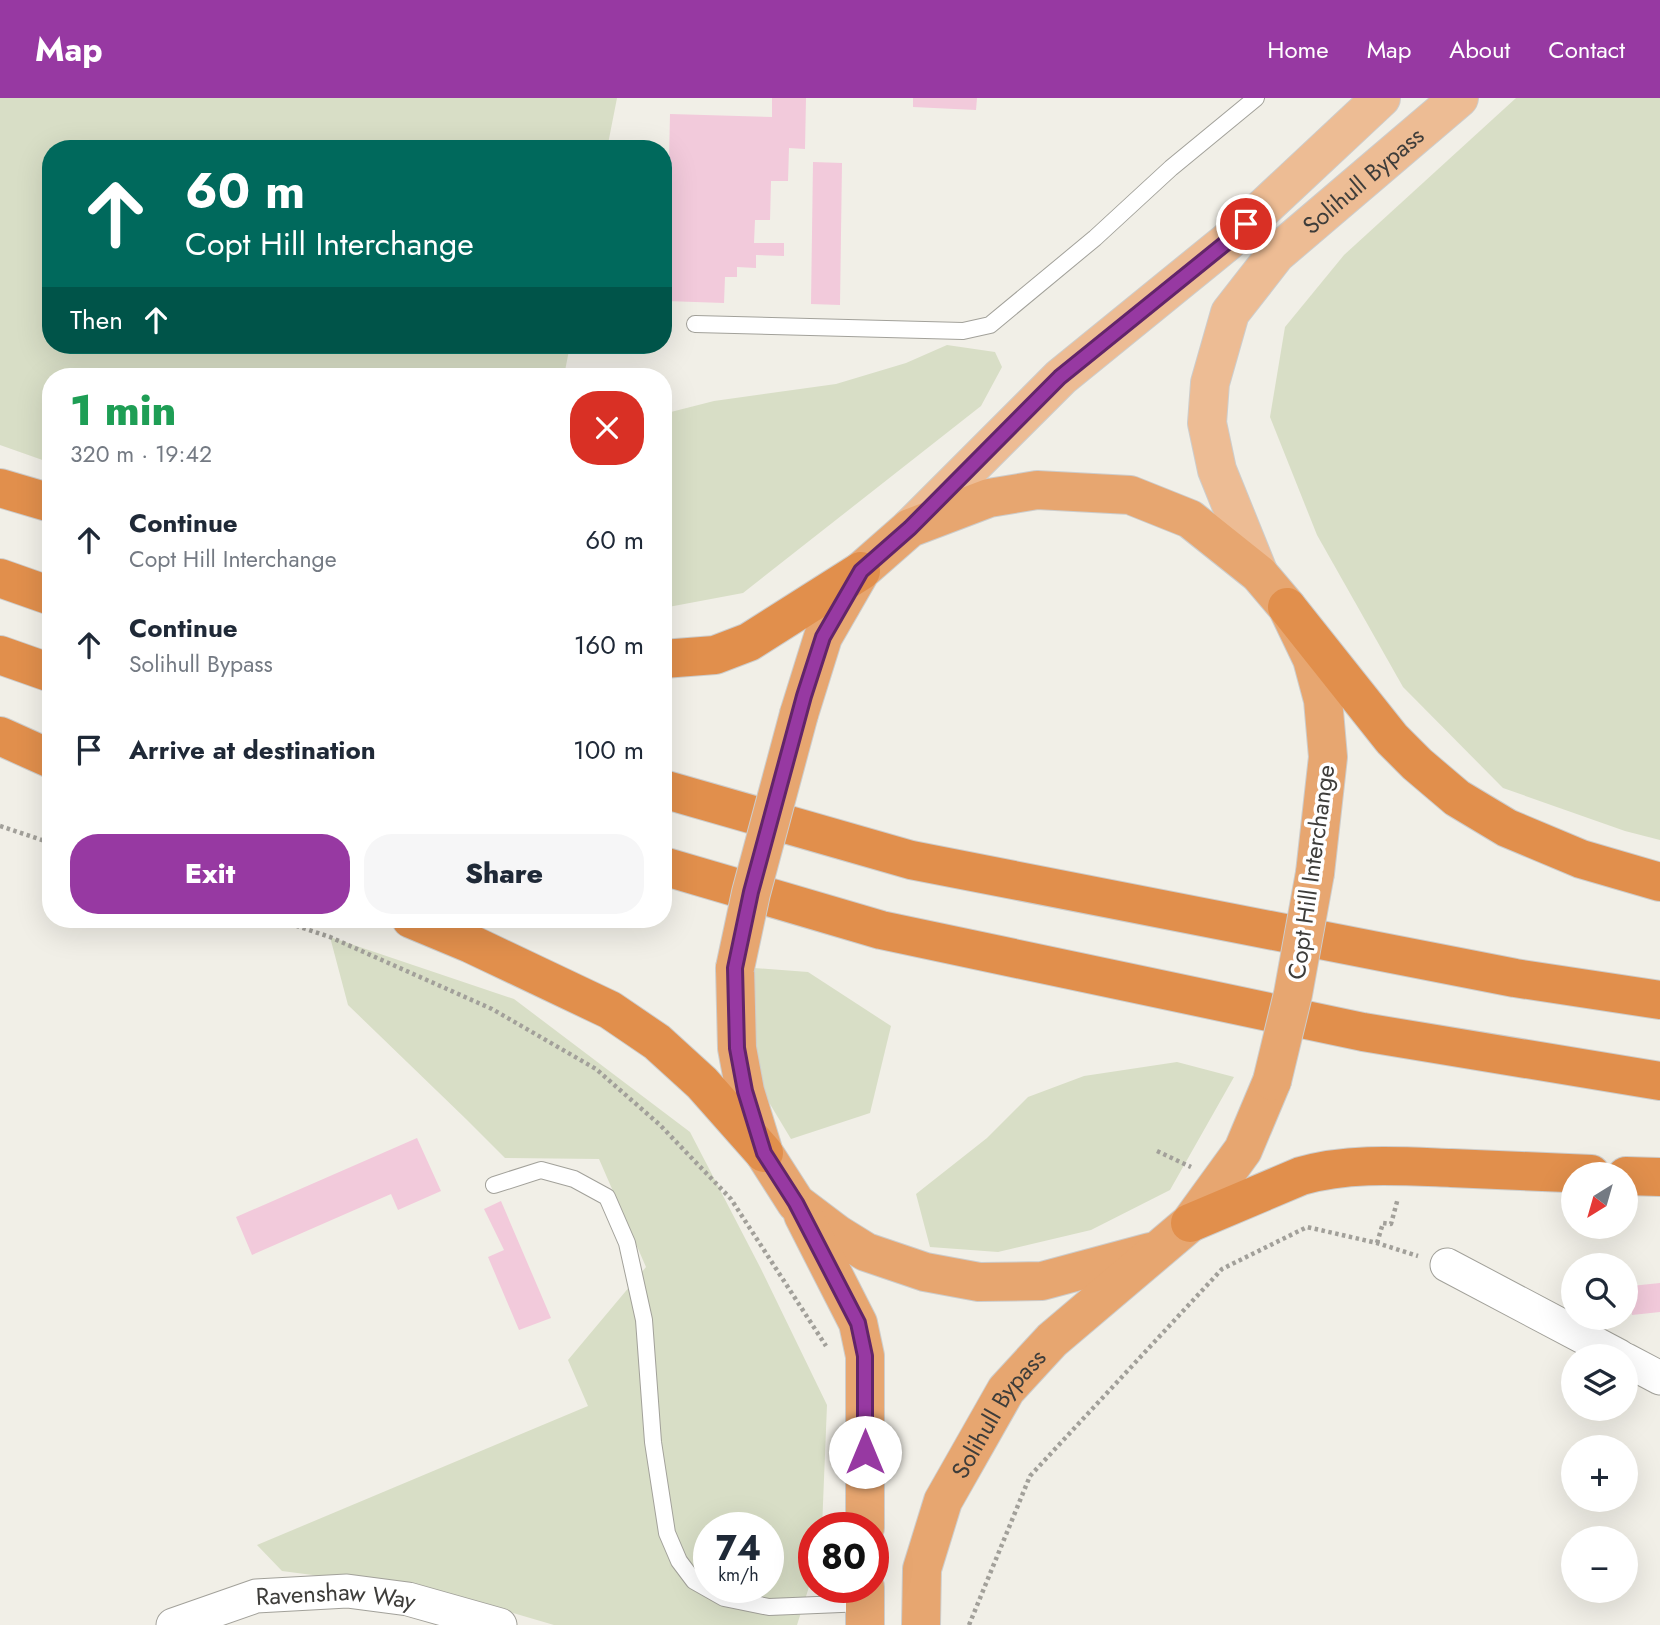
<!DOCTYPE html>
<html lang="en">
<head>
<meta charset="utf-8">
<style>
  body { margin:0; font-family:Jost,sans-serif; background:#f6f6f7; color:#1f2937; height:100vh; display:flex; flex-direction:column; font-size:26px; white-space:nowrap }
  * { box-sizing:border-box; margin:0 }
  p { font-size:23px; color:#747a83 }
  .icon { flex:none; width:38px; height:38px; fill:none; stroke:currentColor; stroke-width:2; stroke-linecap:round; stroke-linejoin:round }
  .map { position:relative; flex:1; overflow:hidden }
  .sheet { position:absolute; left:42px; top:270px; width:630px; height:560px; display:flex; flex-direction:column; background:#fff; border-radius:28px; box-shadow:0 7px 28px #0002 }
  .sheet>* { flex:none }
  .guide { position:absolute; left:42px; top:42px; width:630px; height:214px; border-radius:28px; box-shadow:0 7px 28px #0002; background:#00695c; color:#fff; overflow:hidden }
  .needle { width:46px; rotate:217deg }
  .buttons { position:absolute; left:1561px; top:1064px; display:grid; gap:14px }
  .buttons a { display:grid; place-items:center; width:77px; height:77px; border-radius:50%; background:#fff; box-shadow:0 7px 28px #0002; font-size:35px }
  .speed { position:absolute; left:693px; top:1414px; display:flex; gap:14px; font-size:35px; font-weight:700; text-align:center }
  .speed>* { display:grid; place-content:center; width:91px; height:91px; border-radius:50%; background:#fff; box-shadow:0 7px 28px #0002; line-height:1 }
  .speed small { font-size:18px; font-weight:400 }
  .speed .limit { border:10px solid #d22; background:#fff; color:#111 }
  .pin { position:absolute; display:grid; place-items:center; width:60px; height:60px; color:#fff; margin:-30px; border:4px solid #fff; border-radius:50%; box-shadow:0 2px 7px #0007 }
  .me { position:absolute; width:77px; margin:-38px; rotate:0deg; stroke-linejoin:round; filter:drop-shadow(0 0 5px #0008) }
  .turn { display:flex; align-items:center; gap:24px; height:147px; padding:0 28px; font-size:32px }
  .turn .icon { width:91px; height:91px; stroke-width:2.5 }
  .turn b { display:block; font-size:49px; line-height:60px }
  .then { display:flex; align-items:center; height:66px; padding:0 28px; background:#0003; gap:14px; font-size:26px }
  .round { display:grid; place-items:center; flex:none; width:74px; height:74px; border-radius:28px; background:#f6f6f7 }
  .overview { display:flex; align-items:center; justify-content:space-between; height:119px; padding:0 28px }
  h1 { font-size:42px; font-weight:800; line-height:52px; color:#1e9e55 }
  .button { display:flex; gap:14px; margin-top:auto; padding:14px 28px }
  .button a { flex:1; height:80px; border-radius:28px; background:#9739a2; color:#fff; font-size:28px; font-weight:800; line-height:80px; text-align:center }
  .button a+a { background:#f6f6f7; color:#1f2937 }
  ul { padding:0; list-style:none }
  li { display:flex; align-items:center; gap:21px; height:105px; padding:0 28px }
  li div { flex:1 }
  li b { display:block; font-size:26px }
  li em { font-style:normal }
  header { display:flex; align-items:center; gap:42px; box-sizing:border-box; height:98px; padding:0 35px; background:#9739a2; color:#fff }
  header strong { font-size:33px }
  nav { display:flex; gap:38px; margin-inline-start:auto; font-size:24px }
  .map>svg:first-child { display:block }
</style>
</head>
<body>
<header>
<strong>Map</strong>
<nav><a>Home</a><a>Map</a><a>About</a><a>Contact</a></nav>
</header>
<div class="map">
<svg width="1660" height="1527" viewBox="0 0 1660 1527">
  <rect width="100%" height="100%" fill="#f1efe7"/>
  <g fill="#d8dec6" fill-rule="evenodd">
    <path d="M 0,0 L 617,0 L 607,51 L 51,51 L 51,247 L 570,247 L 564,278 L 51,278 L 51,365 L 0,347 Z"/>
    <path d="M 1516,0 L 1660,0 L 1660,742 L 1625,733 L 1503,690 L 1403,589 L 1317,437 L 1270,319 L 1285,229 L 1344,157 Z"/>
    <path d="M 947,247 L 995,254 L 1002,269 L 981,308 L 743,495 L 663,510 L 663,316 L 714,303 L 836,286 L 906,265 Z"/>
    <path d="M 330,839 L 514,901 L 690,1034 L 761,1171 L 827,1307 L 822,1430 L 814,1430 L 814,1473 L 797,1527 L 554,1527 L 442,1494 L 282,1473 L 257,1447 L 588,1308 L 568,1262 L 646,1169 L 599,1061 L 505,1060 L 466,1021 L 348,907 ZM 709,1430 L 768,1430 L 768,1489 L 709,1489 Z"/>
    <path d="M 754,870 L 808,874 L 891,928 L 870,1015 L 791,1041 L 758,986 L 753,916 Z"/>
    <path d="M 1177,964 L 1234,979 L 1170,1092 L 1091,1132 L 998,1154 L 930,1149 L 916,1096 L 987,1040 L 1028,999 L 1084,978 Z"/>
  </g>
  <g fill="#f2cadb">
    <path d="M 772,0 L 806,0 L 805,51 L 789,50 L 788,83 L 771,83 L 770,122 L 755,122 L 754,145 L 784,145 L 784,158 L 756,157 L 756,170 L 737,169 L 737,179 L 725,179 L 724,205 L 666,203 L 670,16 L 772,19 Z"/>
    <path d="M 913,0 L 977,0 L 976,12 L 913,9 Z"/>
    <path d="M 813,64 L 842,65 L 840,207 L 811,206 Z"/>
    <path d="M 417,1040 L 441,1093 L 398,1112 L 391,1096 L 252,1157 L 236,1119 Z"/>
    <path d="M 501,1103 L 551,1220 L 519,1232 L 488,1159 L 504,1152 L 484,1111 Z"/>
    <path d="M 1660,1185 L 1660,1214 L 1632,1217 L 1631,1188 Z"/>
  </g>
  <g fill="none" stroke-linecap="round" stroke-linejoin="round">
    <g stroke="#a2a19a" stroke-width="18">
      <g id="service">
        <path d="M 695,226 L 963,233 L 990,227 L 1095,140 L 1171,70 L 1256,0"/>
        <path d="M 494,1087 L 541,1072 L 574,1081 L 607,1099 L 627,1145 L 644,1222 L 653,1344 L 667,1435 L 679,1463 L 694,1483 L 724,1500 L 769,1509 L 865,1505"/>
      </g>
    </g>
    <g stroke="#a2a19a" stroke-width="35">
      <g id="minor">
        <path d="M 1447,1167 L 1619,1258"/>
        <path d="M 1626,1262 L 1660,1280"/>
        <path id="s1" d="M 173,1527 L 256,1498 L 347,1493 L 408,1501 L 500,1527"/>
      </g>
    </g>
    <g stroke="#cdcdcc" stroke-width="40">
      <g id="primary">
        <path d="M 910,430 L 1061,279 L 1227,144 L 1381,0"/>
        <path id="s2" d="M 1259,476 L 1217,372 L 1207,325 L 1210,285 L 1230,215 L 1276,156 L 1459,0"/>
      </g>
    </g>
    <g stroke="#cdcdcc" stroke-width="40">
      <g id="trunk">
        <path d="M 799,616 L 823,539 L 861,473 L 910,430 L 989,400 L 1037,392 L 1130,397 L 1190,421 L 1259,476 L 1287,509 L 1312,561 L 1323,602 L 1328,659 L 1315,775"/>
        <path d="M 735,870 L 737,950 L 745,993 L 764,1055 L 796,1105 L 837,1136 L 866,1154 L 925,1174 L 979,1184 L 1042,1183 L 1150,1154"/>
        <path d="M 803,1117 L 858,1225 L 865,1258 L 865,1430"/>
        <path d="M 865,1489 L 865,1527"/>
        <path id="s3" d="M 921,1527 L 922,1471 L 943,1403 L 1006,1292 L 1052,1242 L 1190,1125 L 1243,1052 L 1272,983"/>
      </g>
    </g>
    <g stroke="#cdcdcc" stroke-width="40">
      <g id="motorway">
        <path d="M 0,390 L 51,405"/>
        <path d="M 0,480 L 51,498"/>
        <path d="M 1287,509 L 1392,641 L 1417,666 L 1457,700 L 1507,730 L 1581,761 L 1660,784"/>
        <path d="M 0,557 L 51,575"/>
        <path d="M 663,561 L 715,557 L 749,544 L 861,473"/>
        <path d="M 0,638 L 51,661"/>
        <path d="M 663,691 L 911,762 L 1515,880 L 1660,902"/>
        <path d="M 663,768 L 881,832 L 1363,934 L 1660,983"/>
        <path d="M 411,821 L 471,846 L 610,912 L 657,944 L 702,985 L 764,1055"/>
        <path d="M 1626,1078 L 1660,1079"/>
        <path d="M 1190,1125 L 1301,1078 C 1349,1064 1401,1068 1451,1070 C 1498,1072 1544,1074 1591,1076"/>
      </g>
    </g>
    <g stroke="#a2a09a" stroke-width="4.5" stroke-dasharray="3.5 3.5" stroke-linecap="butt">
      <path d="M 0,728 L 51,745"/>
      <path d="M 276,821 L 330,839 L 492,911 L 596,971 L 660,1027 L 731,1101 L 826,1248"/>
      <path d="M 1157,1053 L 1191,1069"/>
      <path d="M 1377,1145 L 1383,1125 L 1391,1126 L 1398,1100"/>
      <path d="M 969,1527 L 1030,1378 L 1222,1171 L 1307,1129 L 1377,1145 L 1418,1158"/>
    </g>
    <use href="#service" stroke="#fff" stroke-width="16"/>
    <use href="#minor" stroke="#fff" stroke-width="33"/>
    <use href="#primary" stroke="#edbc94" stroke-width="38"/>
    <use href="#trunk" stroke="#e7a670" stroke-width="38"/>
    <use href="#motorway" stroke="#e18f4c" stroke-width="38"/>
    <g stroke="#cdcdcc" stroke-width="40" stroke-linecap="butt">
      <g id="trunk-bridge">
        <path d="M 735,870 L 751,795 L 799,616"/>
        <path d="M 1272,983 L 1293,896 L 1315,775"/>
      </g>
    </g>
    <use href="#trunk-bridge" stroke="#e7a670" stroke-width="38"/>
  </g>
  <g fill="none" stroke-linecap="round" stroke-linejoin="round">
    <g stroke="#622569" stroke-width="18">
      <path id="route" d="M 865,1354 L 865,1258 L 858,1225 L 796,1105 L 764,1055 L 745,993 L 737,950 L 735,870 L 751,794 L 804,598 L 823,539 L 861,473 L 910,430 L 1060,279 L 1227,144 L 1246,126"/>
    </g>
    <use href="#route" stroke="#9739a2" stroke-width="12"/>
  </g>
  <g text-anchor="middle" dominant-baseline="central" stroke-width="7" stroke-linejoin="round" paint-order="stroke">
    <g font-size="24" fill="#3e3d3a" stroke="#fff">
      <text stroke="none"><textPath href="#s2" startOffset="462">Solihull Bypass</textPath></text>
      <text transform="translate(1311 774) rotate(-82)">Copt Hill Interchange</text>
      <text stroke="none"><textPath href="#s3" startOffset="231">Solihull Bypass</textPath></text>
      <text stroke="none"><textPath href="#s1" startOffset="168">Ravenshaw Way</textPath></text>
    </g>
  </g>
</svg>
<div class="buttons">
<a><svg class="needle" viewBox="-14 -14 28 28"><path d="M0-13l5 13h-10z" fill="#e53935"/><path d="M0 13l5-13h-10z" fill="#747a83"/></svg></a>
<a><svg class="icon" aria-label="search" viewBox="0 0 24 24"><circle cx="10" cy="10" r="6"/><path d="M15 15l6 6"/></svg></a>
<a><svg class="icon" aria-label="layers" viewBox="0 0 24 24"><path d="M12 4l9 5-9 5-9-5zM3 14l9 5 9-5"/></svg></a>
<a>+</a>
<a>−</a>
</div>
<div class="speed"><div>74<small>km/h</small></div><div class="limit">80</div></div>
<div class="pin" style="left:1246px;top:126px;background:#d93025"><svg class="icon" aria-label="arrive" viewBox="0 0 24 24"><path d="M6 21V4h12l-3 4 3 4H6"/></svg></div>
<svg class="me" style="left:865px;top:1354px" viewBox="-20 -20 40 40"><circle r="19" fill="#fff"/><path d="M0-13L10 11 0 6-10 11z" fill="#9739a2"/></svg>
<div class="guide">
<div class="turn"><svg class="icon" aria-label="ahead" viewBox="0 0 24 24"><path d="M12 20V5M6 11l6-6 6 6"/></svg><div><b>60 m</b>Copt Hill Interchange</div></div>
<div class="then">Then<svg class="icon" aria-label="ahead" viewBox="0 0 24 24"><path d="M12 20V5M6 11l6-6 6 6"/></svg></div>
</div>
<section class="sheet">
<div class="overview"><div><h1>1 min</h1><p>320 m · 19:42</p></div><a class="round" style="background:#d93025;color:#fff"><svg class="icon" aria-label="close" viewBox="0 0 24 24"><path d="M6 6l12 12M18 6L6 18"/></svg></a></div>
<ul>
<li><svg class="icon" aria-label="ahead" viewBox="0 0 24 24"><path d="M12 20V5M6 11l6-6 6 6"/></svg><div><b>Continue</b><p>Copt Hill Interchange</p></div><em>60 m</em></li>
<li><svg class="icon" aria-label="ahead" viewBox="0 0 24 24"><path d="M12 20V5M6 11l6-6 6 6"/></svg><div><b>Continue</b><p>Solihull Bypass</p></div><em>160 m</em></li>
<li><svg class="icon" aria-label="arrive" viewBox="0 0 24 24"><path d="M6 21V4h12l-3 4 3 4H6"/></svg><div><b>Arrive at destination</b></div><em>100 m</em></li>
</ul>
<div class="button"><a>Exit</a><a>Share</a></div>
</section>
</div>
</body>
</html>
